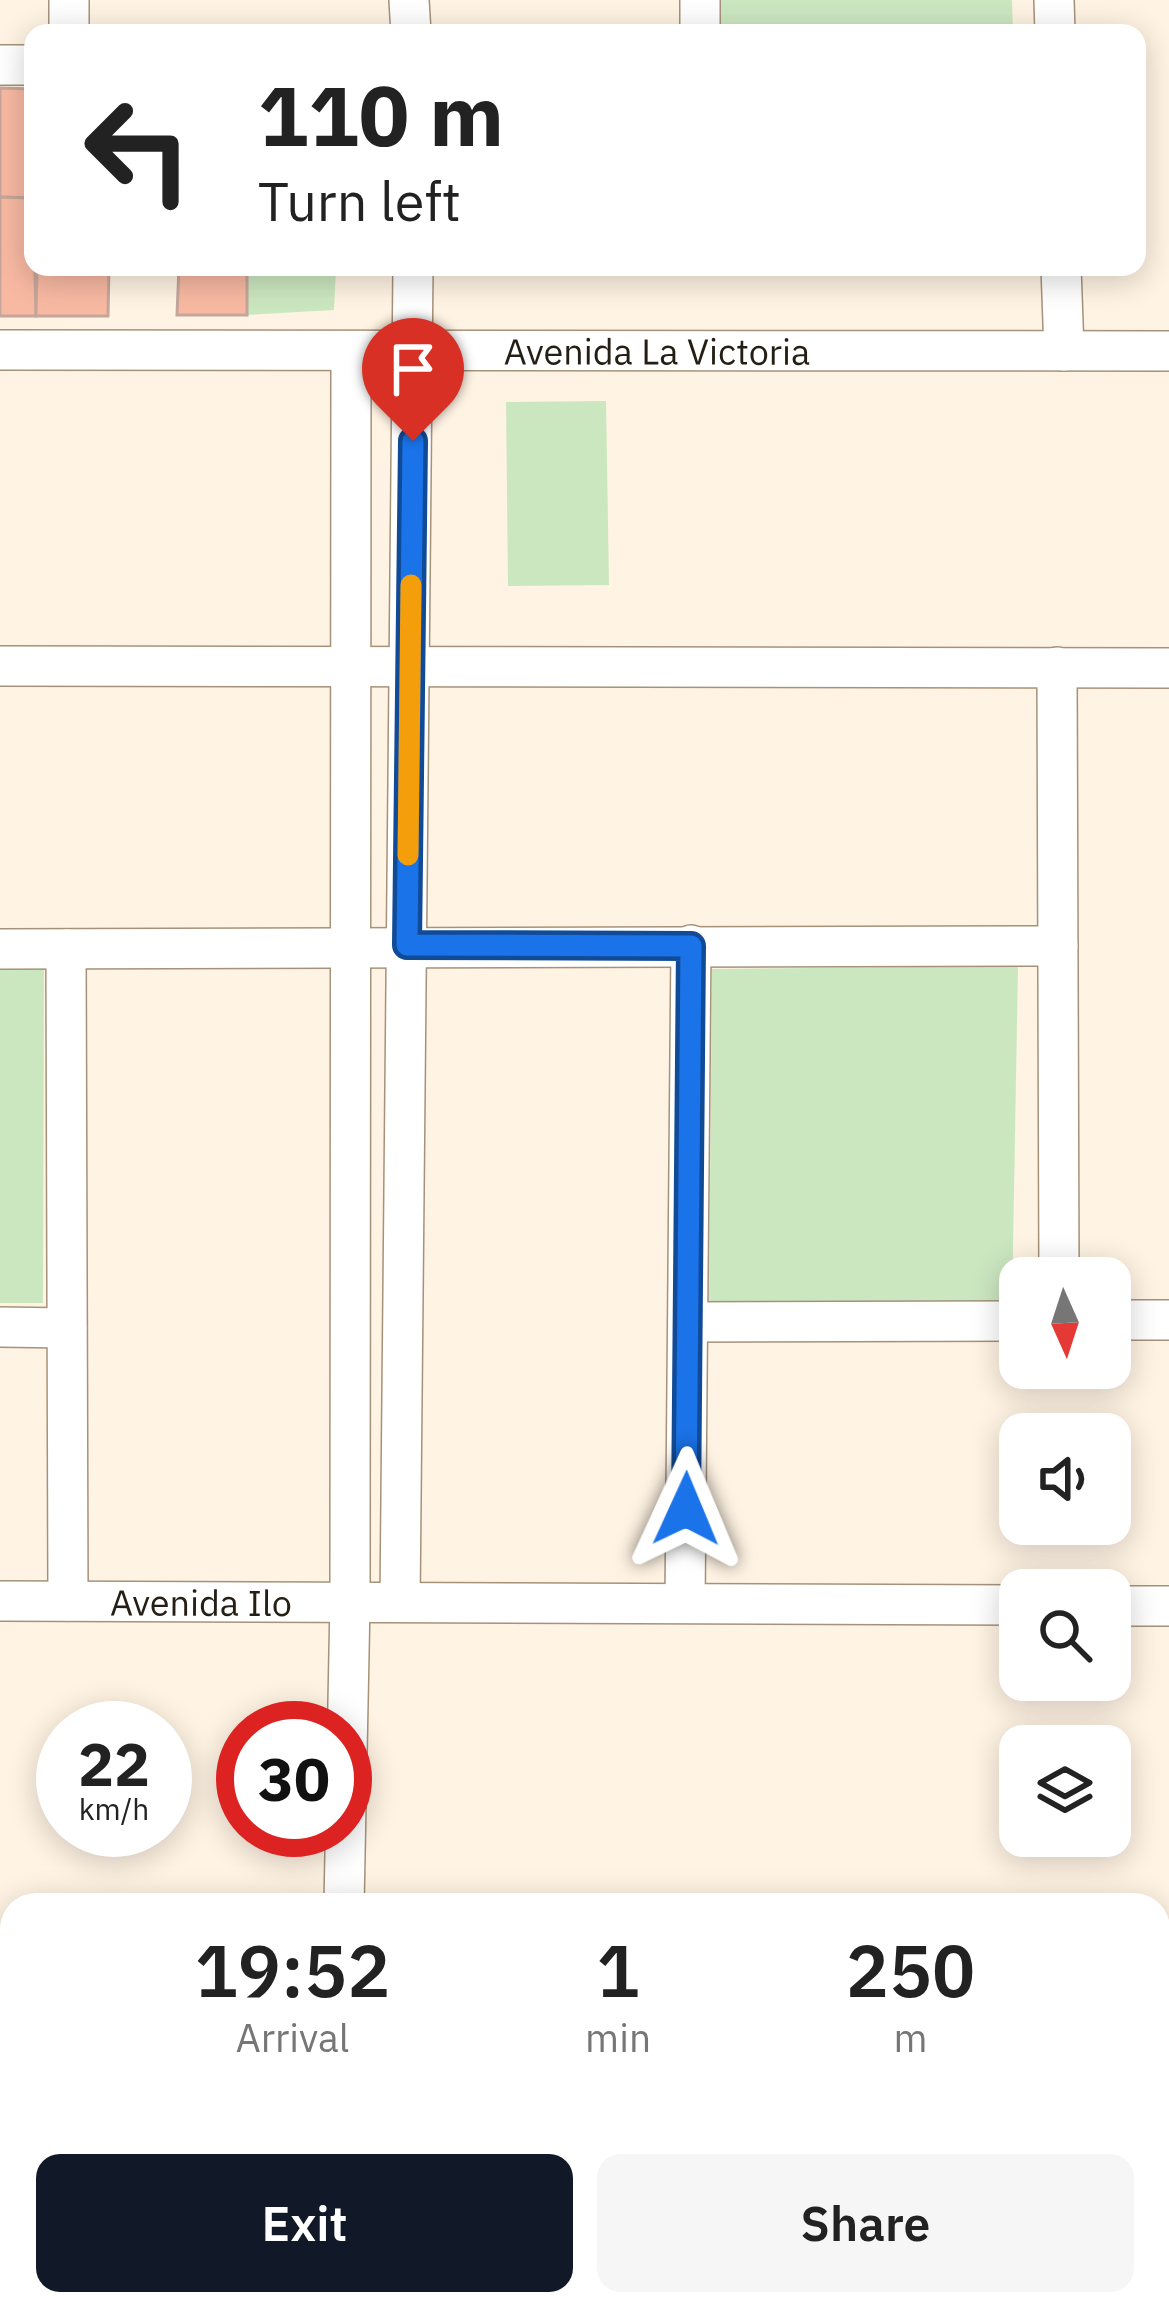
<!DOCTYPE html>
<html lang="en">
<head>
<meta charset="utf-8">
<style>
  body { margin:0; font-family:"IBM Plex Sans",sans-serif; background:#f6f6f6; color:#222; height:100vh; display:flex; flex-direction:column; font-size:45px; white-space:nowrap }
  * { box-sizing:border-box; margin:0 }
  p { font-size:39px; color:#767676 }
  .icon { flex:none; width:66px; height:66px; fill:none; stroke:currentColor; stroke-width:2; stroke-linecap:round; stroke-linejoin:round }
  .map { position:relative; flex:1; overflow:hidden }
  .side { position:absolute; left:0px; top:1893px; width:1170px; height:423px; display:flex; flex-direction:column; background:#fff; border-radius:36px 36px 0 0; box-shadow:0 6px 30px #0003 }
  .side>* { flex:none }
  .guide { position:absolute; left:24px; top:24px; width:1122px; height:252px; border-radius:24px; box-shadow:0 6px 30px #0003; background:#fff; color:#222; overflow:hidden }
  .needle { width:78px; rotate:177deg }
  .tools { position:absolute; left:999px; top:1257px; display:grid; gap:24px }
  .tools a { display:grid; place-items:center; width:132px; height:132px; border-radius:24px; background:#fff; box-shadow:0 6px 30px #0003; font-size:60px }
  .speed { position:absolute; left:36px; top:1701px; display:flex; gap:24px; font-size:60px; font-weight:700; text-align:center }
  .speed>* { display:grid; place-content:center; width:156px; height:156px; border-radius:50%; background:#fff; box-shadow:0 6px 30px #0003; line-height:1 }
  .speed small { font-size:30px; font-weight:400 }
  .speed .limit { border:18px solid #d22; background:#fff; color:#111 }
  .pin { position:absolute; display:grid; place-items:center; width:102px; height:102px; color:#fff; margin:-123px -51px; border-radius:50% 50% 50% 0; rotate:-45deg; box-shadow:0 0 12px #0007 }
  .pin .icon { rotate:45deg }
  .me { position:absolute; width:132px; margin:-66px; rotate:1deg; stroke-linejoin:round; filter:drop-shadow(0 0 9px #0008) }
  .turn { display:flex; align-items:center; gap:42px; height:252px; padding:0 36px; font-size:54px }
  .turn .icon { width:156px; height:156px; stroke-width:2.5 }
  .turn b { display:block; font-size:84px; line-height:102px }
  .eta { display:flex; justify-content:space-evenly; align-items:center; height:204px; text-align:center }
  .eta b { font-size:72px; font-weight:600; line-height:84px }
  .action { display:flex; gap:24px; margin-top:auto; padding:24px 36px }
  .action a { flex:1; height:138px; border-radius:24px; background:#111827; color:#fff; font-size:48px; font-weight:600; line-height:138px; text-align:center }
  .action a+a { background:#f6f6f6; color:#222 }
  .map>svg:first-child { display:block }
</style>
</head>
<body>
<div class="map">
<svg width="1169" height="2315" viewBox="0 0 1169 2315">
  <rect width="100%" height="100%" fill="#fff3e3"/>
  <g fill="#cbe7c0">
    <path d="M 718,0 L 1012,0 L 1013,33 L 718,33 Z"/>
    <path d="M 247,267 L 336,267 L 334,310 L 247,315 Z"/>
    <path d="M 606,401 L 609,585 L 508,586 L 506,402 Z"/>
    <path d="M 44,966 L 43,1303 L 0,1303 L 0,967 Z"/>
    <path d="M 1018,966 L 1012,1305 L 709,1305 L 712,969 Z"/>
  </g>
  <g fill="#f8b9a2" stroke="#c6a69b" stroke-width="3">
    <path d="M 0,88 L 33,89 L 33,198 L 0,197 Z"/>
    <path d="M 0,197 L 33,198 L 36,316 L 0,316 Z"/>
    <path d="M 37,267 L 109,267 L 108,316 L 36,316 Z"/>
    <path d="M 179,267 L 247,267 L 247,315 L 177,315 Z"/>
  </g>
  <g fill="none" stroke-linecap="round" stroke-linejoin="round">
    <g stroke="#a5927a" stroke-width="42">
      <g id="minor">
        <path d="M 409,0 L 411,33"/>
        <path d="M 700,0 L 700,33"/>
        <path d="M 1054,0 L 1055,33"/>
        <path d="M 69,33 L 69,0"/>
        <path d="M 0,65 L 33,65"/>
        <path d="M 1061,267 L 1064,351"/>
        <path id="s1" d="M 0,350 L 1169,351"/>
        <path d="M 0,666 L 1169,668"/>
        <path d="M 1057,667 L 1059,1278"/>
        <path d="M 0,949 L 1058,946"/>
        <path d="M 66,949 L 68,1601"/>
        <path d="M 1110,1320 L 1169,1320"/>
        <path d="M 688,1322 L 1020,1321"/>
        <path d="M 0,1327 L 67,1328"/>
        <path id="s2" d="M 0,1601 L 1020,1605"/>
        <path d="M 400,1602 L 413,267"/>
        <path d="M 685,1603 L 691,945"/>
        <path d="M 1110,1606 L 1169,1606"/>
        <path d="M 344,1905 L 350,1602 L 351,351"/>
        <path d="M 0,1951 L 12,1951"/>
        <path d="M 0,2278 L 12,2278"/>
        <path d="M 343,2315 L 343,2304"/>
      </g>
    </g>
    <use href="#minor" stroke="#fff" stroke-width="39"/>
  </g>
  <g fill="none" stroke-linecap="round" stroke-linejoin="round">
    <g stroke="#114b97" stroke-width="30">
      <path id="route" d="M 413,441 L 407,945 L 691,946 L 686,1509"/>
    </g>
    <use href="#route" stroke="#1a73e8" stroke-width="21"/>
    <path stroke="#f59e0b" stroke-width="21" d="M 408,855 L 411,585"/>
  </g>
  <g text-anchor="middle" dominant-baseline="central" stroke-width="12" stroke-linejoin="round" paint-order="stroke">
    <g font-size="36" fill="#251e14" stroke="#fff3e3">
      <text stroke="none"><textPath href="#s1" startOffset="657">Avenida La Victoria</textPath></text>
      <text stroke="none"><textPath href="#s2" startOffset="201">Avenida Ilo</textPath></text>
    </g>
  </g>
</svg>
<div class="tools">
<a><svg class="needle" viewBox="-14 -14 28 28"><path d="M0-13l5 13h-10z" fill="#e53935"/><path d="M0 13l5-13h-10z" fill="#767676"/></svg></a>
<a><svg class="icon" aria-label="sound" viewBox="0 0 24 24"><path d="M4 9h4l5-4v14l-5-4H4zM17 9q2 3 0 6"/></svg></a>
<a><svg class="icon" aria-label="search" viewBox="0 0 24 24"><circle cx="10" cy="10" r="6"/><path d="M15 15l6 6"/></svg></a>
<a><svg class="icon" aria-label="layers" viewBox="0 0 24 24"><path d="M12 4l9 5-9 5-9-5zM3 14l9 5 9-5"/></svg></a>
</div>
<div class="speed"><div>22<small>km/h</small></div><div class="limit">30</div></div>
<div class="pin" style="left:413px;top:441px;background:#d93025"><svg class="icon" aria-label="arrive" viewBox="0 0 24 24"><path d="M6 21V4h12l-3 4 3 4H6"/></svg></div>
<svg class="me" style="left:686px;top:1509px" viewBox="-20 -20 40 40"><path d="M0-17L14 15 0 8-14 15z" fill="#1a73e8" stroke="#fff" stroke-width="4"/></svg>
<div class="guide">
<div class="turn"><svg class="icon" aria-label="left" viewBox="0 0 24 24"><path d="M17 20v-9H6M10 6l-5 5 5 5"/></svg><div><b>110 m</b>Turn left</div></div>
</div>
<section class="side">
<div class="eta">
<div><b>19:52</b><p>Arrival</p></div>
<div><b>1</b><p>min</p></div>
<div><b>250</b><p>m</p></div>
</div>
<div class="action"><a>Exit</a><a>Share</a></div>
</section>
</div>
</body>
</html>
